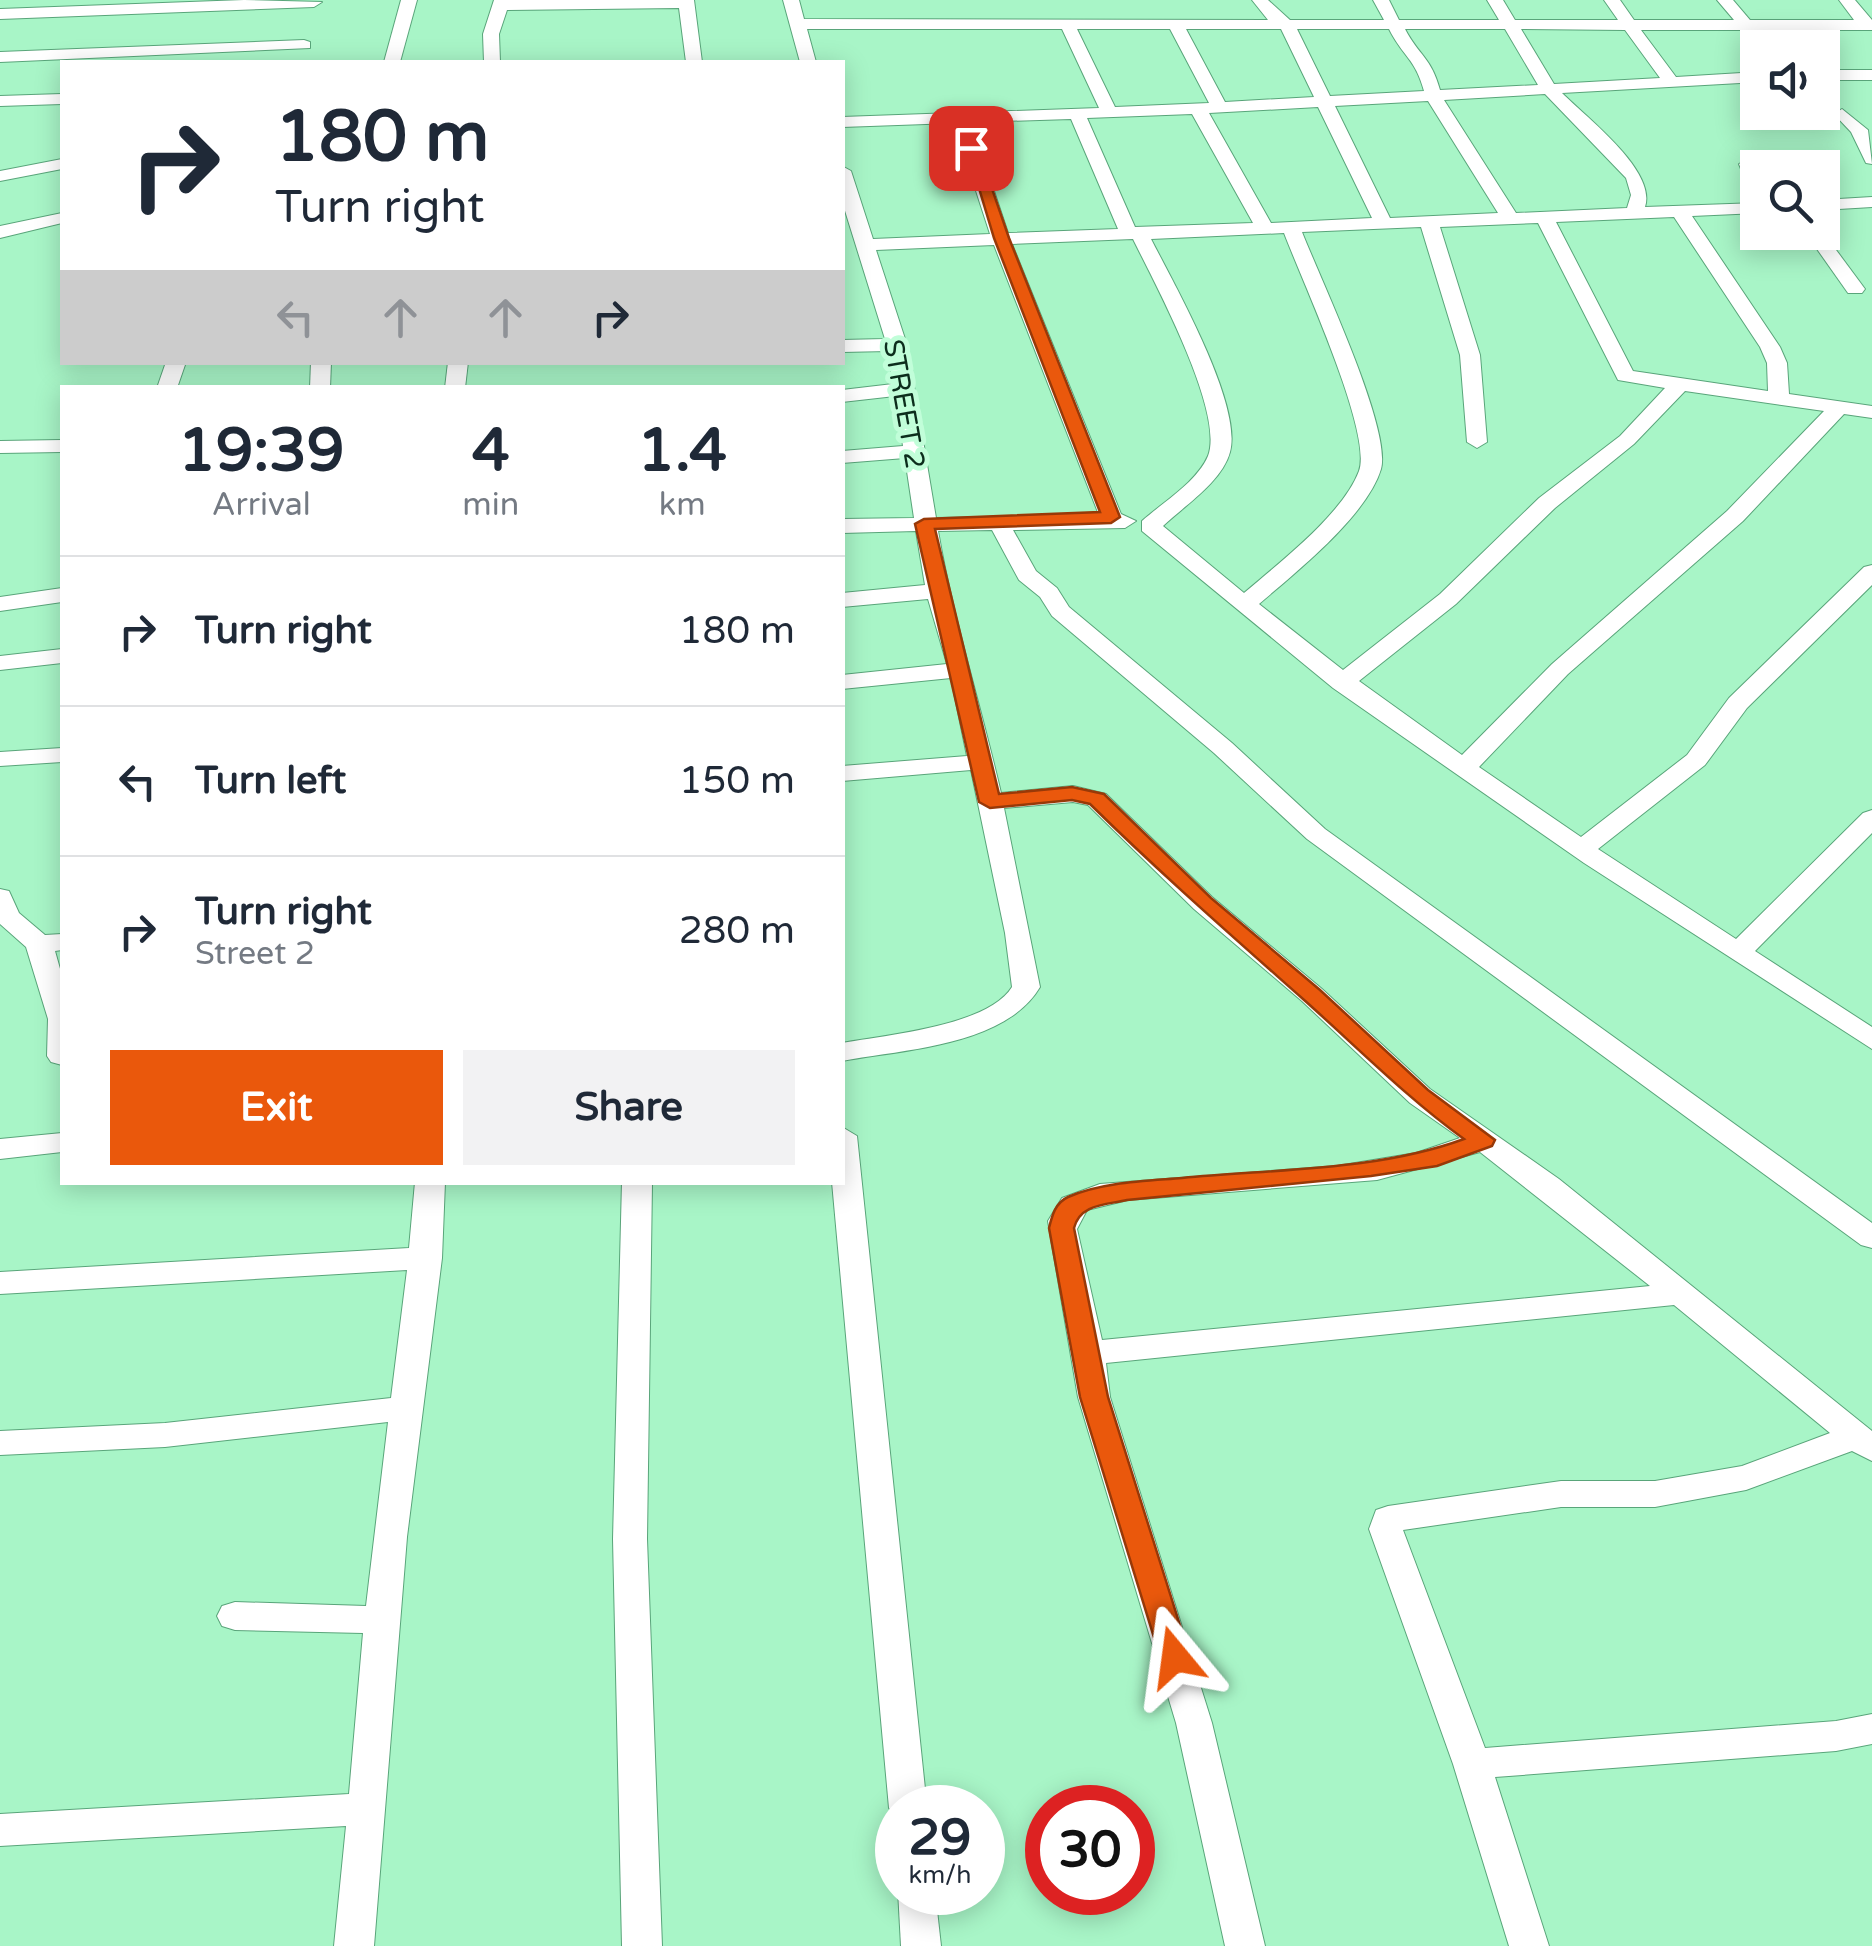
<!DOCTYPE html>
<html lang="en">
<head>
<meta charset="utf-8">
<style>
  body { margin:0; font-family:"Varela Round",sans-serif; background:#f2f2f3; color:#1f2937; height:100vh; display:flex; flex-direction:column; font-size:38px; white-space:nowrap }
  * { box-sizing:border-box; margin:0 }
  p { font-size:32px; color:#747a83 }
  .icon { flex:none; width:55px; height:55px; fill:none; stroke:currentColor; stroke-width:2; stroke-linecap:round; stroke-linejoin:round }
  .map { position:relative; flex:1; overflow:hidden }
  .side { position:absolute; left:60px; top:385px; width:785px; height:800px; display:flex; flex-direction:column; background:#fff; border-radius:0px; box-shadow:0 5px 25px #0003 }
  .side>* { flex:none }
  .guide { position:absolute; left:60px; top:60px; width:785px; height:305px; border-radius:0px; box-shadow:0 5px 25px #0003; background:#fff; color:#1f2937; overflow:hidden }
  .controls { position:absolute; left:1740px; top:30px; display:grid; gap:20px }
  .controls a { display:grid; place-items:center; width:100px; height:100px; border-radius:0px; background:#fff; box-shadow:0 5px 25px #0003; font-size:50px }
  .speed { position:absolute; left:875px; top:1785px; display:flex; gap:20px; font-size:50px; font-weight:700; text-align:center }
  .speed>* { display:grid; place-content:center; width:130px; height:130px; border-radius:50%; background:#fff; box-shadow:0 5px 25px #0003; line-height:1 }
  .speed small { font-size:25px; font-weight:400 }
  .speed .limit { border:15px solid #d22; background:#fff; color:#111 }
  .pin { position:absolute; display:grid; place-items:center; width:85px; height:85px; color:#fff; margin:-42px; border-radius:20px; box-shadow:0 5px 15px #0006 }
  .me { position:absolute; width:110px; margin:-55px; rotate:344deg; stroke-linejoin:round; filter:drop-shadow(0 0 8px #0008) }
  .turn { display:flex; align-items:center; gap:35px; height:210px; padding:0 50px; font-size:45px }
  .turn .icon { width:130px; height:130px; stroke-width:2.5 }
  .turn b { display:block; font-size:70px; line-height:85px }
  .lanes { display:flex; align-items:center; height:95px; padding:0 50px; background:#0003; justify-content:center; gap:50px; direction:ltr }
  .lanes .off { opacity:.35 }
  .eta { display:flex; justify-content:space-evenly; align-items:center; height:170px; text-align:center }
  .eta b { font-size:60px; font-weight:800; line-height:70px }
  .action { display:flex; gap:20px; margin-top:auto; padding:20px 50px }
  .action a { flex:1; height:115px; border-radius:0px; background:#ea580c; color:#fff; font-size:40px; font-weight:800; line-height:115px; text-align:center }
  .action a+a { background:#f2f2f3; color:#1f2937 }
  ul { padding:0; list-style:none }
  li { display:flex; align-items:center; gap:30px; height:150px; padding:0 50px; border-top:2px solid #e0e1e3 }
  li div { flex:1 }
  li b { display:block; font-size:38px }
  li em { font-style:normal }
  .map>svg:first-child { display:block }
</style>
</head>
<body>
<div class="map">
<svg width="1872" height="1946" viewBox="0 0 1872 1946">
  <rect width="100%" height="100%" fill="#a8f5c7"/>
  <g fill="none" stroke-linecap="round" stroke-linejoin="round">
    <g stroke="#59a57a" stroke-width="2">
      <g id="minor">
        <path d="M 244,0 L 322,2 L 314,7 L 0,19 L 0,9 Z"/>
        <path d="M 401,0 L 417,0 L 400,62 L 384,62 Z"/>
        <path d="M 494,0 L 694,0 L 702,62 L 686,62 L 679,8 L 507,10 L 499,34 L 500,62 L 484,62 L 483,34 Z"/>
        <path d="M 783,0 L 799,0 L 804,19 L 1268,20 L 1252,0 L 1268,0 L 1290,20 L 1384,20 L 1373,0 L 1389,0 L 1399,20 L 1499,20 L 1487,0 L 1503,0 L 1515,20 L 1618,20 L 1604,0 L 1620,0 L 1634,20 L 1734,20 L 1717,0 L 1733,0 L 1750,20 L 1854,20 L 1839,0 L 1855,0 L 1872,20 L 1872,30 L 1641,30 L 1676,77 L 1758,72 L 1758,82 L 1562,93 C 1587,118 1657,171 1645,207 L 1758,203 L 1758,213 L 1692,216 L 1780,347 L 1787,363 L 1789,394 L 1872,406 L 1872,418 L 1844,414 L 1743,521 L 1568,674 L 1479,767 L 1581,837 L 1687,755 L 1729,698 L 1864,567 L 1872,565 L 1872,585 L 1747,708 L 1705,765 L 1598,849 L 1736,939 L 1863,813 L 1872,810 L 1872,833 L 1755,951 L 1872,1027 L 1872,1049 L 1584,863 L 1333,688 L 1142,531 L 1142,521 C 1162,503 1197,482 1208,456 C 1225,412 1154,282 1133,239 L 1012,244 L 1121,514 L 1136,521 L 1125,528 L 1013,530 L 1036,571 L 1057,588 L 1069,607 L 1232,743 L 1325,829 L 1872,1223 L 1872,1248 L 1861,1245 L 1307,839 L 1214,753 L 1052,616 L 1040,597 L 1019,580 L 992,530 L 938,531 C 953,619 981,706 1001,793 L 1073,786 L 1106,794 L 1212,897 L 1322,989 L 1430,1089 L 1559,1179 L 1872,1431 L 1872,1461 L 1852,1451 L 1746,1490 L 1655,1507 L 1561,1507 L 1403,1530 L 1485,1748 L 1836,1721 L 1872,1714 L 1872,1744 L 1836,1751 L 1495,1777 L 1549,1946 L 1509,1946 L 1453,1764 L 1369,1529 L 1376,1510 L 1388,1506 L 1561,1481 L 1655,1481 L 1742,1466 L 1830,1433 L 1674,1305 L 1106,1363 L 1110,1397 L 1212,1723 L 1265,1946 L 1225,1946 L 1176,1723 L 1078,1397 L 1048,1221 L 1062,1198 L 1100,1184 L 1337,1166 L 1416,1153 L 1460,1138 L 1410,1103 L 1302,1001 L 1194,909 L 1088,805 L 1073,802 L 1004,808 L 1040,987 C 1005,1046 905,1049 842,1061 L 842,1043 C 886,1035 988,1026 1012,987 L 1005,933 L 971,770 L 842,781 L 842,766 L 967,756 L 951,678 L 842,689 L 842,675 L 947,664 L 928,599 L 842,607 L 842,593 L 925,585 L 916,531 L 842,533 L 842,519 L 914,518 L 905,458 L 842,463 L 842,451 L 903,446 L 895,396 L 842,402 L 842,390 L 893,384 L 888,351 L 842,352 L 842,340 L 885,339 L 842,201 L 842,166 L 851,171 L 873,239 L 990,234 L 954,123 L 842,127 L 842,117 L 1099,108 L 1062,29 L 807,29 L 816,62 L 800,62 ZM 1077,29 L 1170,29 L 1209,103 L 1115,107 ZM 1186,29 L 1281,29 L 1314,97 L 1225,102 ZM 1297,29 L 1389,29 C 1403,57 1415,58 1424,91 L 1330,96 ZM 1405,29 L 1505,29 L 1538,85 L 1440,90 C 1431,57 1419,56 1405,29 ZM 1521,29 L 1625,30 L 1660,78 L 1554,84 ZM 1545,94 L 1626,178 L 1631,195 L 1627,208 L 1516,213 L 1444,100 ZM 1428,101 L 1498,213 L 1390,218 L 1335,106 ZM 1318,107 L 1372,218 L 1271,223 L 1209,113 ZM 1192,114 L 1253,223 L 1135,227 L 1087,118 ZM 1071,119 L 1118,229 L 1008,233 L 971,122 ZM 1674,217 L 1760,347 L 1767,363 L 1768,391 L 1633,371 L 1556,222 ZM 1538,223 L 1618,380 L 1665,388 L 1620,436 L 1539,498 L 1440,594 L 1343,670 L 1259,604 C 1295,573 1367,516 1381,469 C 1392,429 1320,278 1302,232 L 1421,227 L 1460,355 L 1467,442 L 1477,448 L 1487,442 L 1480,355 L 1440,227 ZM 1284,233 C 1301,278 1373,433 1359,471 C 1343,514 1279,563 1244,593 L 1163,526 C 1184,506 1222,482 1230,452 C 1243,405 1174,284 1151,239 ZM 994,245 L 1099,515 L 936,518 L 907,345 L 876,250 ZM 1685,391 L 1824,411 L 1727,511 L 1552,664 L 1462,755 L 1359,681 L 1456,604 L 1555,508 L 1634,444 ZM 1480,1152 L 1650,1286 L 1102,1340 L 1077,1229 L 1087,1210 L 1128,1200 L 1377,1180 Z"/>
        <path d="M 304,40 L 310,42 L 310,48 L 0,62 L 0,52 Z"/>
        <rect x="1822" y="70" width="50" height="10"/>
        <path d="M 62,94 L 62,104 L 0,106 L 0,96 Z"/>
        <path d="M 1842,109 L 1868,130 L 1872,164 L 1866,163 L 1851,132 L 1834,114 Z"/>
        <path d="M 62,159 L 62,169 L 0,181 L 0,171 Z"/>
        <path d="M 1748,159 L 1758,168 L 1758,193 L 1749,188 L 1739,164 Z"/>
        <path d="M 1872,197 L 1872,207 L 1822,210 L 1822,200 Z"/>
        <path d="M 62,213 L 62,223 L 0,238 L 0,226 Z"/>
        <path d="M 1822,231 L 1865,289 L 1862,293 L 1848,293 L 1805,232 Z"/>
        <path d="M 166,362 L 186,362 L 177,388 L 157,388 Z"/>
        <path d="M 311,362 L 331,362 L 330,388 L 310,388 Z"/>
        <path d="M 448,362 L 468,362 L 465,388 L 445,388 Z"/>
        <path d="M 62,440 L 62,452 L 0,453 L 0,441 Z"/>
        <path d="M 62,588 L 62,602 L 0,611 L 0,597 Z"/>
        <path d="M 62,649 L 62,663 L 0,670 L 0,656 Z"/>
        <path d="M 62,748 L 62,762 L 0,766 L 0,752 Z"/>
        <path d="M 0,889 L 9,891 L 19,913 L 45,935 L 62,934 L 62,950 L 55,951 L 62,976 L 62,1065 L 51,1062 L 47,1056 L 48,1019 L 26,947 L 0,924 Z"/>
        <path d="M 842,1127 L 857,1136 L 927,1808 L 898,1808 L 898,1820 L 889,1808 L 832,1182 L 842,1182 Z"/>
        <path d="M 62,1133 L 62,1152 L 0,1159 L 0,1139 Z"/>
        <path d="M 415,1182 L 445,1182 L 442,1258 L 407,1537 L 374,1946 L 334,1946 L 346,1826 L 0,1846 L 0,1814 L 349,1794 L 363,1633 L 235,1630 L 222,1626 L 217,1616 L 222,1606 L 235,1602 L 366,1606 L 388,1422 L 165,1447 L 0,1455 L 0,1431 L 165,1423 L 391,1398 L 407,1270 L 0,1294 L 0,1272 L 409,1248 Z"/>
        <path d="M 622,1182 L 652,1182 L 647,1539 L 662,1946 L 622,1946 L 613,1539 Z"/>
        <path d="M 898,1890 L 935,1892 L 941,1946 L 901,1946 Z"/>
      </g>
    </g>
    <use href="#minor" fill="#fff" fill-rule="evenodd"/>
  </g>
  <path fill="#ea580c" stroke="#983908" stroke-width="2.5" d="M 966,145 L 978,148 L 1009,238 L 1120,517 L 1111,523 L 935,529 L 999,794 L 1072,787 L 1104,794 L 1211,898 L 1320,990 L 1428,1090 L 1495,1140 L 1492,1146 L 1437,1166 L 1371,1176 L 1127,1200 C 1105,1205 1080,1204 1074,1228 L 1108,1397 L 1190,1657 L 1185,1666 L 1164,1666 L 1160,1657 L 1080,1397 L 1049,1228 C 1052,1216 1055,1203 1068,1197 C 1102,1182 1146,1181 1182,1178 C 1274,1169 1377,1171 1464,1139 C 1406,1097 1357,1047 1303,999 C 1231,935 1159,872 1090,804 L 1072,800 L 990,808 L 979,802 L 915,524 L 924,519 L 1100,512 L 994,238 Z"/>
  <g text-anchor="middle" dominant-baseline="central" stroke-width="10" stroke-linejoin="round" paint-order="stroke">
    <g font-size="28" fill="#0c2d1c" stroke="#c1fed9">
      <text transform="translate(904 404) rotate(80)">STREET 2</text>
    </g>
  </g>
</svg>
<div class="controls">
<a><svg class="icon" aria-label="sound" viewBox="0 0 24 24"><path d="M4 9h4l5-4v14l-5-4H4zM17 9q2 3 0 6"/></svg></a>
<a><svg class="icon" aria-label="search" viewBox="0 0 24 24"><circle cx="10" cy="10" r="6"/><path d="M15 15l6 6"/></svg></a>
</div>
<div class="speed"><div>29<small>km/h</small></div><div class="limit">30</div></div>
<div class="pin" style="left:971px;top:148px;background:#d93025"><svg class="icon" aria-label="arrive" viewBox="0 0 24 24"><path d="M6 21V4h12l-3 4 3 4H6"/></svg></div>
<svg class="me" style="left:1175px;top:1657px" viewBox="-20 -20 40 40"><path d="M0-17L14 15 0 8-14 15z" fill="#ea580c" stroke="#fff" stroke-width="4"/></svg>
<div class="guide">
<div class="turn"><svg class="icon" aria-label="right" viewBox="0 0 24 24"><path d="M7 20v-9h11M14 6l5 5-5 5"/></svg><div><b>180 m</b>Turn right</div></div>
<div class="lanes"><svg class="icon off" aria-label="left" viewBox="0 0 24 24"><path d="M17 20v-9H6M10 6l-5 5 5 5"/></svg><svg class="icon off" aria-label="ahead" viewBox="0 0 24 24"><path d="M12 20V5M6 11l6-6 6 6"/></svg><svg class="icon off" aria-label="ahead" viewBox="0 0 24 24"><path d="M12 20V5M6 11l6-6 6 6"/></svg><svg class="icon" aria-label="right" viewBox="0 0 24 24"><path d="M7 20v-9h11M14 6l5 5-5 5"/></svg></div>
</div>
<section class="side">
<div class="eta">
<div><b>19:39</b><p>Arrival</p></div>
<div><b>4</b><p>min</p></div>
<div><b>1.4</b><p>km</p></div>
</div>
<ul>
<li><svg class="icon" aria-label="right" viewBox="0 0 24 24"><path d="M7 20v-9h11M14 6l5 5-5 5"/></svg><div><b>Turn right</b></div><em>180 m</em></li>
<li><svg class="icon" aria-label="left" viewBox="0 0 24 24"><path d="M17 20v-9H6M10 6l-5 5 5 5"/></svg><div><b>Turn left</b></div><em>150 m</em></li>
<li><svg class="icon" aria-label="right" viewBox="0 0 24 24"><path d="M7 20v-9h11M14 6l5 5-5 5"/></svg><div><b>Turn right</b><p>Street 2</p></div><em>280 m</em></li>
</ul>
<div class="action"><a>Exit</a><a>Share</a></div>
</section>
</div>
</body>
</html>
